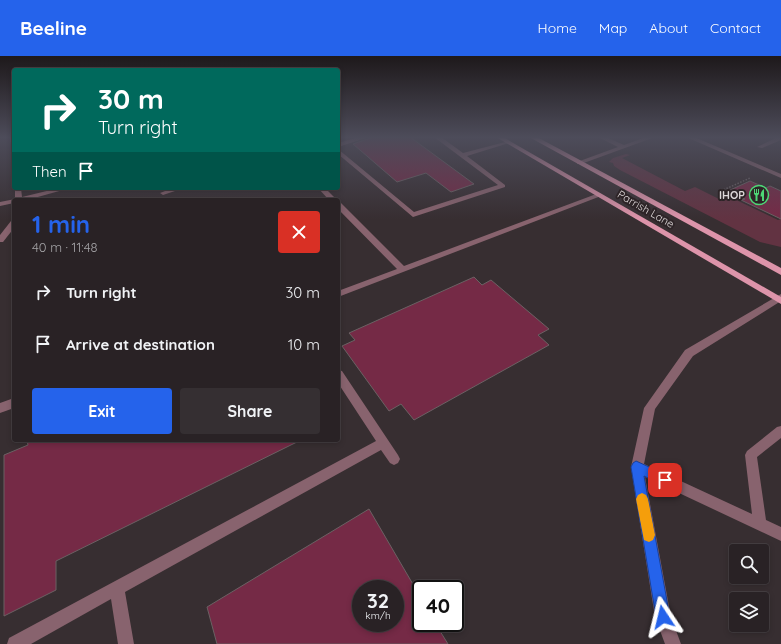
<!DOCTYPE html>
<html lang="en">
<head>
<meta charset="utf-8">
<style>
  body { margin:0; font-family:Quicksand,sans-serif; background:#352f32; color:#f1f3f6; height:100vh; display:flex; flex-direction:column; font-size:15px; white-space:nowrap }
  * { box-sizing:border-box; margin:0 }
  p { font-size:13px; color:#a5a4a7 }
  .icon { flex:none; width:22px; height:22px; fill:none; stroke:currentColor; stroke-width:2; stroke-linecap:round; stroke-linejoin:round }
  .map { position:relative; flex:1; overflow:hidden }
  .drawer { position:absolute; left:12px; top:142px; width:328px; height:244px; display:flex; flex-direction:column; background:#292225; border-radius:4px; box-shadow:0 2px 6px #0003,0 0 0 1px #453f42 }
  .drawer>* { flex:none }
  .top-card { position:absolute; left:12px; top:12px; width:328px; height:122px; border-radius:4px; box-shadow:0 2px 6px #0003,0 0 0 1px #453f42; background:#00695c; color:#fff; overflow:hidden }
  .controls { position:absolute; left:729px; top:488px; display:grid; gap:8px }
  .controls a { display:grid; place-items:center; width:40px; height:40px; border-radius:4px; background:#292225; box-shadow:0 2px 6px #0003,0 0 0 1px #453f42; font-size:20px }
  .speed { position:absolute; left:352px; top:524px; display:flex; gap:8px; font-size:20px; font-weight:700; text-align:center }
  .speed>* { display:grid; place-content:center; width:52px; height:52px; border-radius:50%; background:#292225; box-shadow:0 2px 6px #0003,0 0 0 1px #453f42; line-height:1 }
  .speed small { font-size:10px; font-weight:400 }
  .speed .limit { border:2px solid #111; border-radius:6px; background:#fff; color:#111 }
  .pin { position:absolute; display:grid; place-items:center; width:34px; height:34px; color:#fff; margin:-17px; border-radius:8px; box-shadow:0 2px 6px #0006 }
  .me { position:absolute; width:44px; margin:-22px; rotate:350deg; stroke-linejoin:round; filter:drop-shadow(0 0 3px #0008) }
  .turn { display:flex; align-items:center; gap:14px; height:84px; padding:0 20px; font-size:18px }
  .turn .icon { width:52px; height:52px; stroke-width:2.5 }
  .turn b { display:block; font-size:28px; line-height:34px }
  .then { display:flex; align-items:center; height:38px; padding:0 20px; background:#0003; gap:8px; font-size:15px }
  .round { display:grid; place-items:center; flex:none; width:42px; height:42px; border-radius:4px; background:#352f32 }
  .head { display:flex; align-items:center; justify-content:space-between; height:68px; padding:0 20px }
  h1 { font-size:24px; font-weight:700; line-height:30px; color:#2563eb }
  .action { display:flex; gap:8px; margin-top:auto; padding:8px 20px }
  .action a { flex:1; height:46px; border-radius:4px; background:#2563eb; color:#fff; font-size:16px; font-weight:700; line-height:46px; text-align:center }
  .action a+a { background:#352f32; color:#f1f3f6 }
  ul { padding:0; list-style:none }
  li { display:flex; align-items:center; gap:12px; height:52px; padding:0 20px }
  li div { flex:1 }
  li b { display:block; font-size:15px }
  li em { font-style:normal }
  header { display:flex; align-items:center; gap:24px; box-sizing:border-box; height:56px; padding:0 20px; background:#2563eb; color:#fff }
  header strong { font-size:19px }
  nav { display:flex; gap:22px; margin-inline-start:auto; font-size:14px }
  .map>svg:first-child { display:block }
</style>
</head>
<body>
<header>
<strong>Beeline</strong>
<nav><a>Home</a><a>Map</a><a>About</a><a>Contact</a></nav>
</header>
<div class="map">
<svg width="781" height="588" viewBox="0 0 781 588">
  <rect width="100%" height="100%" fill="#372e31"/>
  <path fill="#623342" d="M 626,98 L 630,99 L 622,102 L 685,135 L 695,131 L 723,145 L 730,141 L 778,164 L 781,163 L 781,191 L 760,186 L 620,114 L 614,110 L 613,107 L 609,106 L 613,102 Z"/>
  <g fill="#752a46" stroke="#6b6163" fill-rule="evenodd">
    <path d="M 373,81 L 410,81 L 474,128 L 451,136 L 426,117 L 397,126 L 353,88 Z"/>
    <path d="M 750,125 L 766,132 L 770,130 L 781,135 L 781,163 L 741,144 L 745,143 L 728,135 Z"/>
    <path d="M 474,221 L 482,229 L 491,224 L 549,273 L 538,279 L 549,289 L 414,364 L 401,348 L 389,355 L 342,290 L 355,284 L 349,277 Z"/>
    <path d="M 27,384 L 301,384 L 56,505 L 56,534 L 4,560 L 4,399 L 28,389 Z"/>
    <path d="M 369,453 L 421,542 L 421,567 L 435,567 L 448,588 L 217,588 L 207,551 ZM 361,533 L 395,533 L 395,567 L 361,567 Z"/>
  </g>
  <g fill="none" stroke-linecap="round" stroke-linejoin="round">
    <path stroke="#696164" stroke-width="1.5" stroke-dasharray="1.5 1.5" stroke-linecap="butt" d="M 721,135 L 750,122"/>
    <g fill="#88636e" fill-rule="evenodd">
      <path d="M 10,81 L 14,81 L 14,90 L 11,88 Z"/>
      <path d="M 359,81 L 369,81 L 338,91 L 338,87 Z"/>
      <path d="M 434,81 L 441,81 L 463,97 L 509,85 L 509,87 L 467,100 L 505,129 L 505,131 L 413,161 L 338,98 L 338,93 L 414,156 L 498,129 Z"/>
      <path d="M 598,81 L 606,81 L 624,89 L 646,81 L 655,81 L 581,108 L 577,108 L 577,106 L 618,91 Z"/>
      <path d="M 686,81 L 694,81 L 781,118 L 781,122 Z"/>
      <path d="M 778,81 L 781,81 L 781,84 L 762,92 L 757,91 Z"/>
      <path d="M 15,132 L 21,132 L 22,141 L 59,132 L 70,132 L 27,144 L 14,144 L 14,147 L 0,150 L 0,146 L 15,143 Z"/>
      <path d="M 173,132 L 184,132 L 163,139 L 160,137 Z"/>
      <path d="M 318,132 L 325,132 L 337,144 L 329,144 Z"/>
      <path d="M 599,137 L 601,138 L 601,140 L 338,241 L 338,235 L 397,213 L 338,153 L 338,147 L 341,147 L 404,210 Z"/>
      <path d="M 11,165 L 14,165 L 14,172 L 3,186 L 0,186 L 0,179 Z"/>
      <path d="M 781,238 L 781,245 L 693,300 L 655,353 L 644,408 L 752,458 L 745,399 L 747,395 L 777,371 L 781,370 L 781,382 L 757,401 L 766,464 L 781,471 L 781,485 L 645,421 L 671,561 L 681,588 L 665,588 L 655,561 L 631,411 L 644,352 L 685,294 Z"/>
      <path d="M 338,314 L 342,315 L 398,399 L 400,403 L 398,407 L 394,409 L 390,407 L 381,394 L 125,536 L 134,588 L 118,588 L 111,543 L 31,588 L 7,588 L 9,582 L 376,385 L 338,327 Z"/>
      <path d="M 14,342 L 14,352 L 0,357 L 0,347 Z"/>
    </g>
    <g fill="#dd94aa" fill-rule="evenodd">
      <path d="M 496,81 L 503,81 L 781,241 L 781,248 Z"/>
      <path d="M 529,81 L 537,81 L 781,212 L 781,219 Z"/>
    </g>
  </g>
  <linearGradient id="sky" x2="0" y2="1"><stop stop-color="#1e191b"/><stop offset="0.5" stop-color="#4d4c5a"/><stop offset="1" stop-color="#4d4c5a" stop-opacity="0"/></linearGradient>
  <rect width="781" height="163" fill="url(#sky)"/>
  <path fill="#2563eb" stroke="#184099" d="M 636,405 L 669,420 L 671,424 L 669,428 L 665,430 L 644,420 L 670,561 L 668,566 L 663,568 L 658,566 L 656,561 L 631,411 L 633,407 Z"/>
  <path fill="#f59e0b" d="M 642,437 L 646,439 L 648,443 L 655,479 L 653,484 L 649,486 L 644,484 L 643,479 L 636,443 L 638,439 Z"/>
  <defs>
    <g id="restaurant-ring" transform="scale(1)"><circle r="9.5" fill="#2d2427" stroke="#4dd676" stroke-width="1.5"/><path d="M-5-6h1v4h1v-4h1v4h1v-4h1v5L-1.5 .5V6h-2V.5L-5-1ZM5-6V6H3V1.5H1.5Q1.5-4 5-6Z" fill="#4dd676"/></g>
  </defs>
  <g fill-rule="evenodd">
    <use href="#restaurant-ring" x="759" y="139"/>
  </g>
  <g text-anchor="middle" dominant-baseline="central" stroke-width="4" stroke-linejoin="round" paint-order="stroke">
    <g font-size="11" font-weight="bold" fill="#ddd7d8" stroke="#2d2427" text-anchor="end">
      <text x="745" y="139">IHOP</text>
    </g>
    <g font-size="11" fill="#ddd7d8" stroke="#2d2427">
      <text transform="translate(646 153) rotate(30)">Parrish Lane</text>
    </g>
  </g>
</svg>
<div class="controls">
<a><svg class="icon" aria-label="search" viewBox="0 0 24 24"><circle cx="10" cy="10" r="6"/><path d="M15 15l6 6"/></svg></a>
<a><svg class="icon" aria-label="layers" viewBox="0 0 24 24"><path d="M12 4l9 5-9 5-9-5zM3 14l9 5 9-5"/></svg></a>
</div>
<div class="speed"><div>32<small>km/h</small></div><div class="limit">40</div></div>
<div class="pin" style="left:665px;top:424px;background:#d93025"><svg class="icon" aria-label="arrive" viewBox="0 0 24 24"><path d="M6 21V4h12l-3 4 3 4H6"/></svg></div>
<svg class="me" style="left:663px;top:561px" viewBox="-20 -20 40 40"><path d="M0-17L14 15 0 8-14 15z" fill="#2563eb" stroke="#fff" stroke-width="4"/></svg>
<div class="top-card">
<div class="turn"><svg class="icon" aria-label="right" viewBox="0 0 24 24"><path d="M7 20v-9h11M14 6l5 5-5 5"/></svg><div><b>30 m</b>Turn right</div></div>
<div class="then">Then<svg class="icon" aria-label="arrive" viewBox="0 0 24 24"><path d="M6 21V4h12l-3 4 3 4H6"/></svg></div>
</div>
<section class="drawer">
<div class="head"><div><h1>1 min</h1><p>40 m · 11:48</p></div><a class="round" style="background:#d93025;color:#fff"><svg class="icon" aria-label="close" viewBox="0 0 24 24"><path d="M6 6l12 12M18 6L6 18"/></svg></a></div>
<ul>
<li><svg class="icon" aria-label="right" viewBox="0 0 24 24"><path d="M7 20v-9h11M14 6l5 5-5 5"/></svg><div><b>Turn right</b></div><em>30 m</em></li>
<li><svg class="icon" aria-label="arrive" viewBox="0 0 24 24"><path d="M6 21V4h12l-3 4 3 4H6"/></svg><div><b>Arrive at destination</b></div><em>10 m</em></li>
</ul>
<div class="action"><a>Exit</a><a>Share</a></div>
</section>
</div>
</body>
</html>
